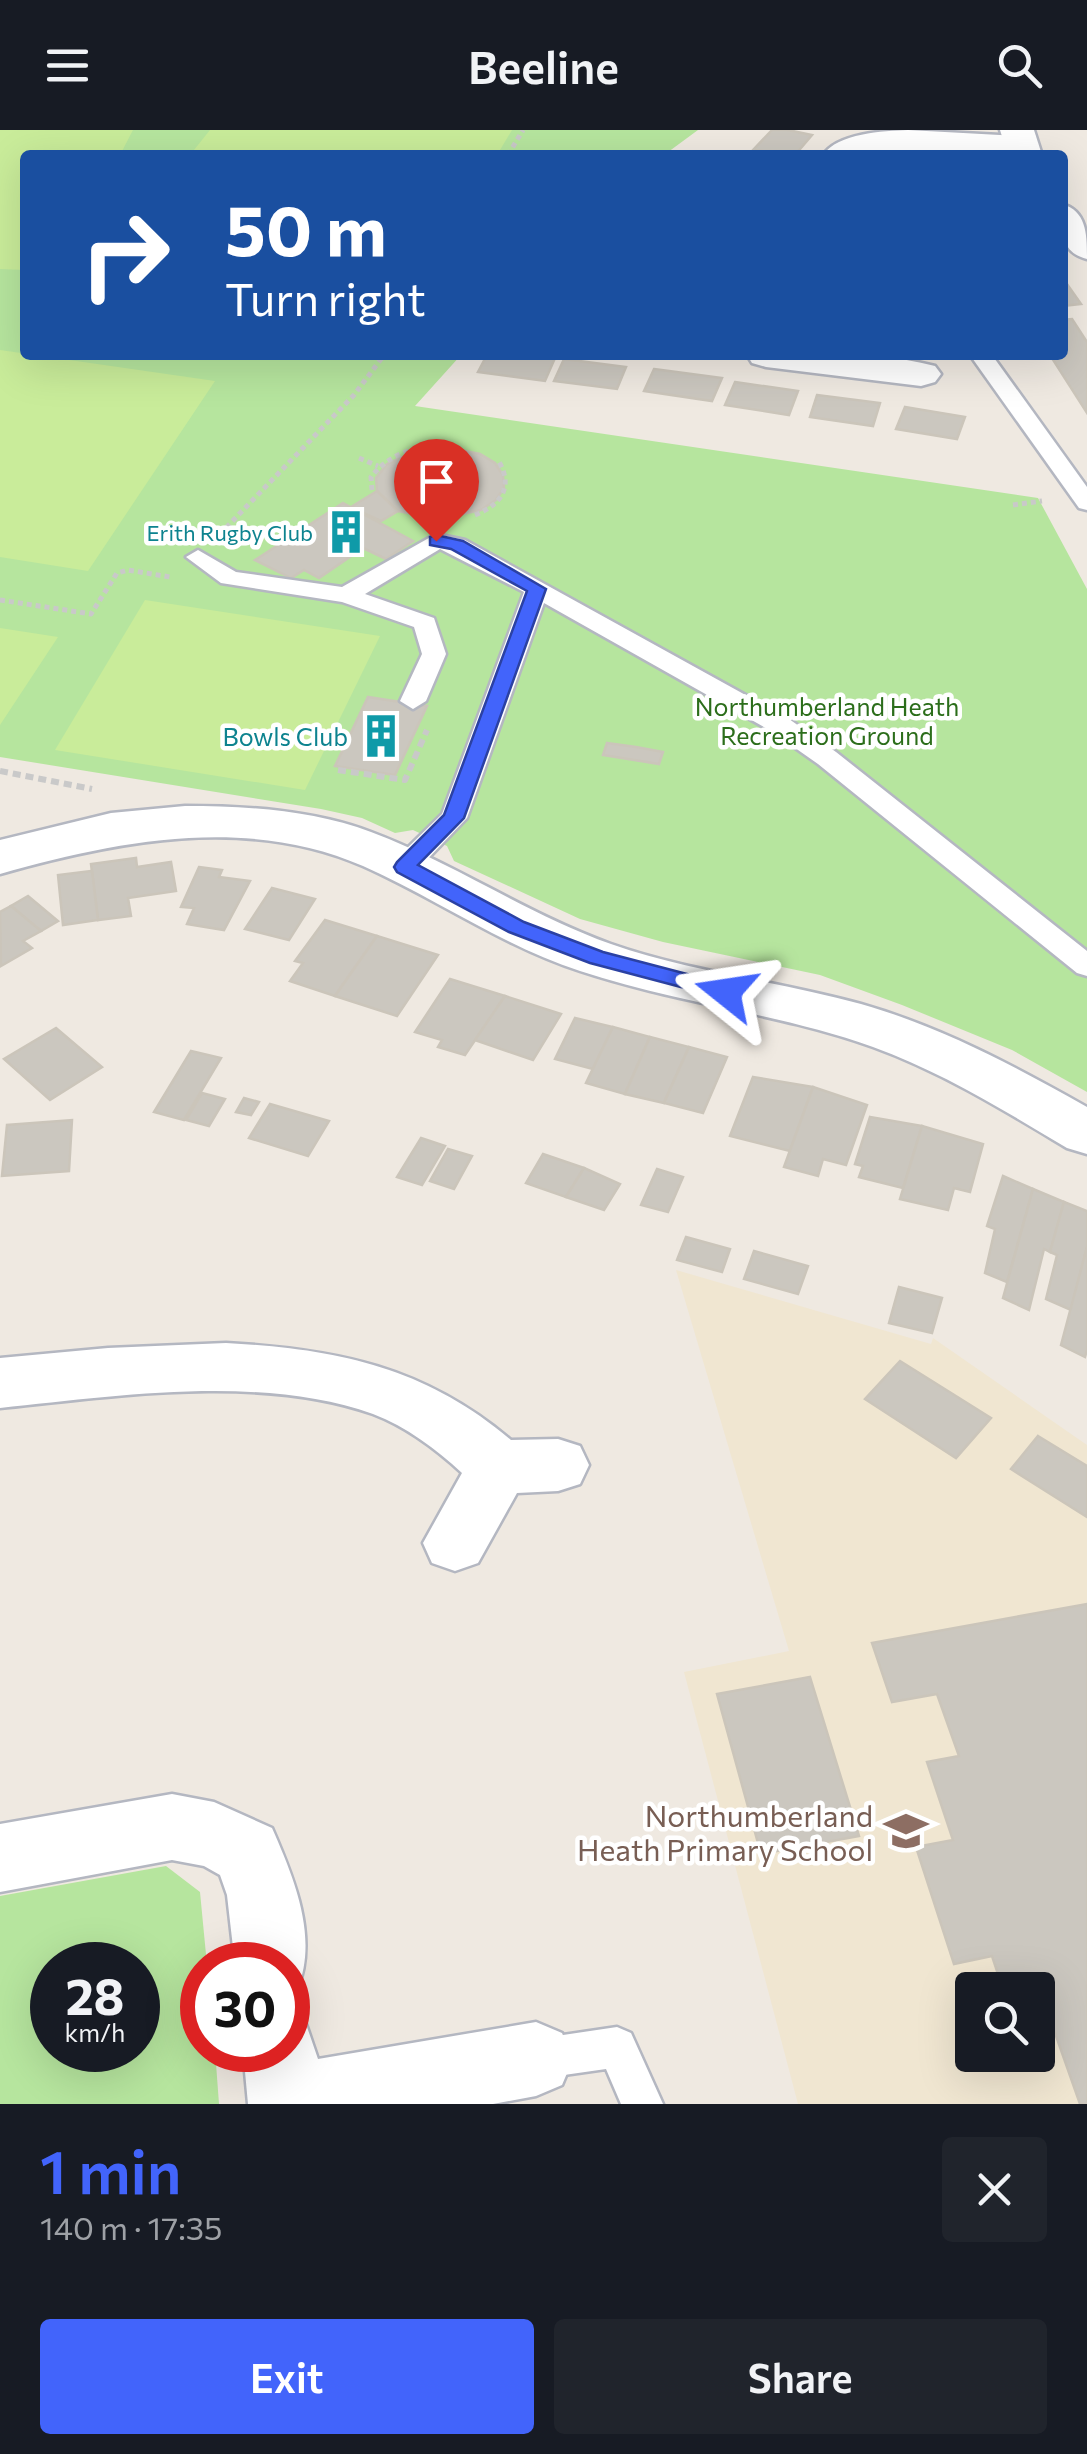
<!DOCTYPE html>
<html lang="en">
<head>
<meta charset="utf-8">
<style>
  body { margin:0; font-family:Commissioner,sans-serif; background:#20242c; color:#f1f3f6; height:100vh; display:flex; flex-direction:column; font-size:38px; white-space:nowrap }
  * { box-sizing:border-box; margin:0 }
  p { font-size:32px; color:#9ea1a6 }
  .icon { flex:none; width:55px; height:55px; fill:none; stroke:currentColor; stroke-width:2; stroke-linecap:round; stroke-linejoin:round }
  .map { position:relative; height:1974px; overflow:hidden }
  .side { display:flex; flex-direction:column; background:#171b24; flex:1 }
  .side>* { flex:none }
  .guide { position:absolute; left:20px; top:20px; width:1048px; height:210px; border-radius:10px; box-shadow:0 10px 40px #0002; background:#1a4fa0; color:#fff; overflow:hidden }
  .fabs { position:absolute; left:955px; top:1842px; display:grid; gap:20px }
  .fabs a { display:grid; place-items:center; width:100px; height:100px; border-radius:10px; background:#171b24; box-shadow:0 10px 40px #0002; font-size:50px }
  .speed { position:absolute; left:30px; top:1812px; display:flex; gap:20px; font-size:50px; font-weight:700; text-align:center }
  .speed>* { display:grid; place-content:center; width:130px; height:130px; border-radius:50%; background:#171b24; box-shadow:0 10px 40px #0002; line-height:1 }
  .speed small { font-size:25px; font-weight:400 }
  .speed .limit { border:15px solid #d22; background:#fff; color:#111 }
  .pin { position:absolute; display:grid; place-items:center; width:85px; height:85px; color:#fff; margin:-102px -42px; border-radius:50% 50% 50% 0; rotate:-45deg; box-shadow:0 0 10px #0007 }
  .pin .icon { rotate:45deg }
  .me { position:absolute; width:110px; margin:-55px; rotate:285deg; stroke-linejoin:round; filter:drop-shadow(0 0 8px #0008) }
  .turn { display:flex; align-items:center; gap:35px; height:210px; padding:0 40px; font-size:45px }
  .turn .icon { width:130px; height:130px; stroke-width:2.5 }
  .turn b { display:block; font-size:70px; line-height:85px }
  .round { display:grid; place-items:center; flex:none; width:105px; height:105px; border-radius:10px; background:#20242c }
  .overview { display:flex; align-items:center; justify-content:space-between; height:170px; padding:0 40px }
  h1 { font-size:60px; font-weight:600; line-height:75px; color:#4264fb }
  .primary-button { display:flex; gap:20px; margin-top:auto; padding:20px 40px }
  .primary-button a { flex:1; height:115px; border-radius:10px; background:#4264fb; color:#fff; font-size:40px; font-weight:600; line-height:115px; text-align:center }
  .primary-button a+a { background:#20242c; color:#f1f3f6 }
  header { display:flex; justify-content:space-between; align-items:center; height:130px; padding:0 40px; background:#171b24; font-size:45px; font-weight:600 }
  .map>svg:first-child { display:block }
</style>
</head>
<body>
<header><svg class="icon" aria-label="menu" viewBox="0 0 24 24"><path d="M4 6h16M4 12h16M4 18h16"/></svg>Beeline<svg class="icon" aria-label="search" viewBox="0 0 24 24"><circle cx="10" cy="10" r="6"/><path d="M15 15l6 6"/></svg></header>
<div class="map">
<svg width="1087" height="1974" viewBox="0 0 1087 1974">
  <rect width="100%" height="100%" fill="#efe9e1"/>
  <path fill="#f0e6d1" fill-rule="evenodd" d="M 676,1140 L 931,1214 L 933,1208 L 1087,1315 L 1087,1974 L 798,1974 L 684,1542 L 789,1521 ZM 972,1860 L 1038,1860 L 1038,1925 L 972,1925 Z"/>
  <g fill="#b6e59e" fill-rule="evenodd">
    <path d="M 0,0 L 698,0 L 664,25 L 25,25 L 25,225 L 461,225 L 415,276 L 1038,368 L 1087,459 L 1087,962 L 1012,920 L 902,875 L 820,845 L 663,812 L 580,789 L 454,731 L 447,716 L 413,700 L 395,703 L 362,688 L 321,679 L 0,627 Z"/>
    <path d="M 166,1736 L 200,1762 L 207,1835 L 202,1835 L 202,1920 L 215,1920 L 219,1974 L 0,1974 L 0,1766 ZM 138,1835 L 138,1920 L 52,1920 L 52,1835 Z"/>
  </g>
  <g fill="#c9ec9a">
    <path d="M 0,0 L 133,0 L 120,25 L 25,25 L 25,140 L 0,139 Z"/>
    <path d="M 210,0 L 512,0 L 497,25 L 190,25 Z"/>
    <path d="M 0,220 L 215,251 L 88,441 L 0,427 Z"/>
    <path d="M 145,470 L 380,506 L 305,660 L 55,620 Z"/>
    <path d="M 0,498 L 58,507 L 0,595 Z"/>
  </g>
  <g fill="#cbc7bf" stroke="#cbc5ba" stroke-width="2.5">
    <path d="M 772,0 L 788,0 L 812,5 L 795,25 L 753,20 Z"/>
    <path d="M 1062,147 L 1081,174 L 1062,176 Z"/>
    <path d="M 1072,189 L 1087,212 L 1087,283 L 1050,225 L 1062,225 L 1062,190 Z"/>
    <path d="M 487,225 L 534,225 L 555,228 L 545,251 L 478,242 Z"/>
    <path d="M 564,229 L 626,237 L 617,259 L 554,251 Z"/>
    <path d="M 654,239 L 722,248 L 712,271 L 644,261 Z"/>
    <path d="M 735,252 L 798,261 L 789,285 L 725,275 Z"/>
    <path d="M 817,265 L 880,273 L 873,296 L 810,287 Z"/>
    <path d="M 905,277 L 965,287 L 957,309 L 896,299 Z"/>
    <path d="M 444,317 L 480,324 L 495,333 L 503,345 L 504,358 L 496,370 L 481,380 L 439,389 L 398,381 L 385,373 L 377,361 L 376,348 L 387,334 L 422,318 Z"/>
    <path d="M 377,361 L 398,381 L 381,391 L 351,377 Z"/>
    <path d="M 343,373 L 413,411 L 386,429 L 363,418 L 319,448 L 304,440 L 291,448 L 255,430 Z"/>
    <path d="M 368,567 L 427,576 L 395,645 L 335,636 Z"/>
    <path d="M 607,613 L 636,617 L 663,622 L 659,634 L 603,625 Z"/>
    <path d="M 136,728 L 137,737 L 171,732 L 176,761 L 128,768 L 131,786 L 98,790 L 91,734 Z"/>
    <path d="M 199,737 L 222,740 L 219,747 L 250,751 L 224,800 L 187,794 L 194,778 L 181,777 Z"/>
    <path d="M 92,741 L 98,790 L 63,795 L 58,745 Z"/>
    <path d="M 272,758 L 315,769 L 289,810 L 245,799 Z"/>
    <path d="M 28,766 L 58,791 L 41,801 L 11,776 Z"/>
    <path d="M 11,776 L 41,801 L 23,811 L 32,818 L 1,836 L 0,782 Z"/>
    <path d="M 325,790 L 377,806 L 335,866 L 290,851 L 303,833 L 295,831 Z"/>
    <path d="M 377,806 L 438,825 L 397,886 L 335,866 Z"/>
    <path d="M 450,849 L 505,866 L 465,925 L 438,917 L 442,910 L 415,902 Z"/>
    <path d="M 505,866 L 561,884 L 533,930 L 475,910 Z"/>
    <path d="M 575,888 L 613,897 L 593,939 L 555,929 Z"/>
    <path d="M 613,897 L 650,907 L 625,964 L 586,953 Z"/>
    <path d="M 56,898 L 102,937 L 50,970 L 4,929 Z"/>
    <path d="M 650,907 L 689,917 L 664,973 L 625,964 Z"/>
    <path d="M 689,917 L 727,927 L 703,983 L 664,973 Z"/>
    <path d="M 191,921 L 221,928 L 184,990 L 154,982 Z"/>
    <path d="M 753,947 L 813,957 L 790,1021 L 730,1006 Z"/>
    <path d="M 813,957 L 867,975 L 846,1035 L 823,1029 L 818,1046 L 784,1037 Z"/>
    <path d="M 202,963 L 225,969 L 209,996 L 186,990 Z"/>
    <path d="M 244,968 L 259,972 L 251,985 L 236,982 Z"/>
    <path d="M 270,974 L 329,991 L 308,1026 L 249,1008 Z"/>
    <path d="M 870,987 L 922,996 L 903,1058 L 859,1047 L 863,1036 L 855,1034 Z"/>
    <path d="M 72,990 L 69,1041 L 2,1046 L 7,995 Z"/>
    <path d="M 922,996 L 983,1014 L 970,1062 L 954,1058 L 948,1080 L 900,1069 Z"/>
    <path d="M 421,1008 L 445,1016 L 422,1055 L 397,1047 Z"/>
    <path d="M 448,1019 L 472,1026 L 454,1059 L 430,1051 Z"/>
    <path d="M 543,1024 L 584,1038 L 566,1067 L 526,1053 Z"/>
    <path d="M 584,1038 L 620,1054 L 604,1080 L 566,1067 Z"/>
    <path d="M 657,1039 L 683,1047 L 668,1082 L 641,1075 Z"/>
    <path d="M 1003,1046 L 1033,1059 L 1007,1152 L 985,1143 L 995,1099 L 987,1096 Z"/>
    <path d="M 1033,1059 L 1064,1072 L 1050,1122 L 1044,1119 L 1029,1180 L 1003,1168 Z"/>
    <path d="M 1064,1072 L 1087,1081 L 1087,1117 L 1071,1180 L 1046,1169 L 1057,1125 L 1050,1122 Z"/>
    <path d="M 686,1107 L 730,1119 L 722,1142 L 677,1130 Z"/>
    <path d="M 1087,1117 L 1087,1220 L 1085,1227 L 1061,1215 Z"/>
    <path d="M 754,1121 L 808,1136 L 798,1164 L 744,1149 Z"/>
    <path d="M 899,1157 L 942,1168 L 932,1203 L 889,1193 Z"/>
    <path d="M 900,1231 L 991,1288 L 956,1328 L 865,1269 Z"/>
    <path d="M 1038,1306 L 1087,1336 L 1087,1387 L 1011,1339 Z"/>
    <path d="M 1087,1474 L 1087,1974 L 1080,1974 L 1037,1852 L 1003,1859 L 992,1826 L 954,1834 L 916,1717 L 953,1710 L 927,1632 L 959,1626 L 937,1564 L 892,1572 L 872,1513 Z"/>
    <path d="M 810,1547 L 859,1706 L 761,1724 L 717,1564 Z"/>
  </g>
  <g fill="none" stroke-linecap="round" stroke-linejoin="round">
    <g stroke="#b4b7c1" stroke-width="5">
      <g id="service">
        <path d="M 970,225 L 992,225 L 1087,357 L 1087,380 L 1079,378 Z"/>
        <path d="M 436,404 L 465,410 L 789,589 L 836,622 L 1087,821 L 1087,846 L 1077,843 L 818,634 L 771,601 L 544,473 L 467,688 L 414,743 L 394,743 L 390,737 L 394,731 L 442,684 L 524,462 L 440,419 L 365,464 L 434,488 L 446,524 L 426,571 L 413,579 L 400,571 L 422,524 L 414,497 L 342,472 L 221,453 L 186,427 L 198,420 L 236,442 L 342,457 Z"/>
        <path d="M 617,1897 L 631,1903 L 663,1974 L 621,1974 L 606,1939 L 536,1949 L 522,1943 L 516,1929 L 522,1915 L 536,1909 Z"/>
      </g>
    </g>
    <g stroke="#b4b7c1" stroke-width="5">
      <g id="minor">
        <path d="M 908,0 L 1020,6 L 1032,9 L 1037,16 L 1025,25 L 927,20 L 823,25 C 838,3 883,1 908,0 Z"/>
        <path d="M 747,225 C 809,225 874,220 935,236 L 941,244 L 935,252 L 921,256 L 766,237 L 752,233 Z"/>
        <path d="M 185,676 C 246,676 313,680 371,702 C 454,733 527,784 611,814 C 691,842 778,851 861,874 C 942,897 1014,936 1087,977 L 1087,1024 L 1067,1018 C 1005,981 942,942 873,917 C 778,883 676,873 580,841 C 503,816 437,769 363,736 C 247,685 116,711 0,744 L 0,710 L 111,683 Z"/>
        <path d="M 226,1213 C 337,1219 425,1237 511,1310 L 558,1309 L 580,1316 L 589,1335 L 580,1354 L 558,1361 L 517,1363 L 478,1433 L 455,1441 L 432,1433 L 423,1413 L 462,1343 C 436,1319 407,1297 373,1284 C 261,1244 116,1266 0,1278 L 0,1228 L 108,1218 Z"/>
        <path d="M 172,1664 L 214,1672 L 272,1698 C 294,1748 319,1808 297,1860 L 288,1864 L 288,1835 L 235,1835 L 227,1765 L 220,1745 L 204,1736 L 172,1730 L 0,1762 L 0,1694 Z"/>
        <path d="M 288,1886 L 306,1894 L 318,1929 L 536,1892 L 562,1903 L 573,1929 L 562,1955 L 536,1966 L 493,1974 L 248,1974 L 243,1920 L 288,1920 Z"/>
      </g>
    </g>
    <g stroke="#b4b7c1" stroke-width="5">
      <g id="tertiary">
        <path d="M 1000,0 L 1034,0 L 1042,25 L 1008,25 Z"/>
        <path d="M 1062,74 C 1087,81 1087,105 1087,129 C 1059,122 1062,99 1062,74 Z"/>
      </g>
    </g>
    <g stroke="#c9c9c9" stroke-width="5" stroke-dasharray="5 4" stroke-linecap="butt">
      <path d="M 508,25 L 523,0"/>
      <path d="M 359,328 L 378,336"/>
      <path d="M 372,360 L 371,347 C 390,323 415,317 444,315"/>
      <path d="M 1013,375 L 1042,371"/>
      <path d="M 475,385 C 500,375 514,358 499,332"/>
      <path d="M 220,404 L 354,265 L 384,225"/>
      <path d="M 0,470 L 91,484 L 117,443 L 128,440 L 170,447"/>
    </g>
    <g stroke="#c9c9c9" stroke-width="6" stroke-dasharray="8 5" stroke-linecap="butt">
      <path d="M 338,640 L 405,650 L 427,600"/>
      <path d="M 0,641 L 92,659"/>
    </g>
    <use href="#service" fill="#fff" fill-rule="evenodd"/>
    <use href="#minor" fill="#fff" fill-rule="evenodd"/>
    <use href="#tertiary" fill="#fff" fill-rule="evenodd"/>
  </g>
  <path fill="#4264fb" stroke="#2b41a3" stroke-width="2.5" d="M 436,405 L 463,411 L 546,459 L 464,688 L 418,735 L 524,792 L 603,822 L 733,856 L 736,862 L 733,867 L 726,869 L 590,833 L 509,802 L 397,742 L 394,737 L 397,732 L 444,685 L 527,461 L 451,419 L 430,415 L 430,407 Z"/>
  <defs>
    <g id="building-bare" transform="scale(3.45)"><path d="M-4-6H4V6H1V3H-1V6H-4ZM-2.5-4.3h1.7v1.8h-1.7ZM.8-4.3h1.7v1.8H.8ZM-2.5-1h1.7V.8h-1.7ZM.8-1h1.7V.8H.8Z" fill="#0f9aa8" stroke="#fff" stroke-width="2.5" paint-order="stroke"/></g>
    <g id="school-bare" transform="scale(3.45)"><path d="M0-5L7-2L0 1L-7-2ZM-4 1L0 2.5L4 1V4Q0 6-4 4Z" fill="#8d6e63" stroke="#fff" stroke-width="2.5" paint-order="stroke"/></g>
  </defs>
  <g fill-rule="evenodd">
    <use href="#building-bare" x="346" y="402"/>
    <use href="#building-bare" x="381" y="606"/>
    <use href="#school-bare" x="906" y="1701"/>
  </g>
  <g text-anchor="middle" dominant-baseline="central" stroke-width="9" stroke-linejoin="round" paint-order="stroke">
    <g font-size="22" fill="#0d838f" stroke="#fff" text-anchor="end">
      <text x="313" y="402">Erith Rugby Club</text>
    </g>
    <g font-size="25" fill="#2c6e1b" stroke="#fff">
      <text x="827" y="576">Northumberland Heath<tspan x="827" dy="29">Recreation Ground</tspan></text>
    </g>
    <g font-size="25" fill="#0d838f" stroke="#fff" text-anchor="end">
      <text x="348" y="606">Bowls Club</text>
    </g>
    <g font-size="30" fill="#785e54" stroke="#fff" text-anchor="end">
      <text x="873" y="1684">Northumberland<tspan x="873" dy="34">Heath Primary School</tspan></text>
    </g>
  </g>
</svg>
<div class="fabs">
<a><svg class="icon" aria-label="search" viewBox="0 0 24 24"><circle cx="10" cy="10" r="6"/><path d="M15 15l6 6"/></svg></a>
</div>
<div class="speed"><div>28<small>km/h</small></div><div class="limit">30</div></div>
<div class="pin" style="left:436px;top:411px;background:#d93025"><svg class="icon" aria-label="arrive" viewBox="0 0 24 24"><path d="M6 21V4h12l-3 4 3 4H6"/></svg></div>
<svg class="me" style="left:726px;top:862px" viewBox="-20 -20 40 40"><path d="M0-17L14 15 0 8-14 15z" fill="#4264fb" stroke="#fff" stroke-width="4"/></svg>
<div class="guide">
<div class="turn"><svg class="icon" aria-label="right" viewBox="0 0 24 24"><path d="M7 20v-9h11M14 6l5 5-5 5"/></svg><div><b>50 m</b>Turn right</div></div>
</div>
</div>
<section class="side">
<div class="overview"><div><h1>1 min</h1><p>140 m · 17:35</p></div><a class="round"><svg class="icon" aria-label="close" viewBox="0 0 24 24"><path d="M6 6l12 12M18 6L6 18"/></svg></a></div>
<div class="primary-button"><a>Exit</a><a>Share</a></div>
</section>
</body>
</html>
